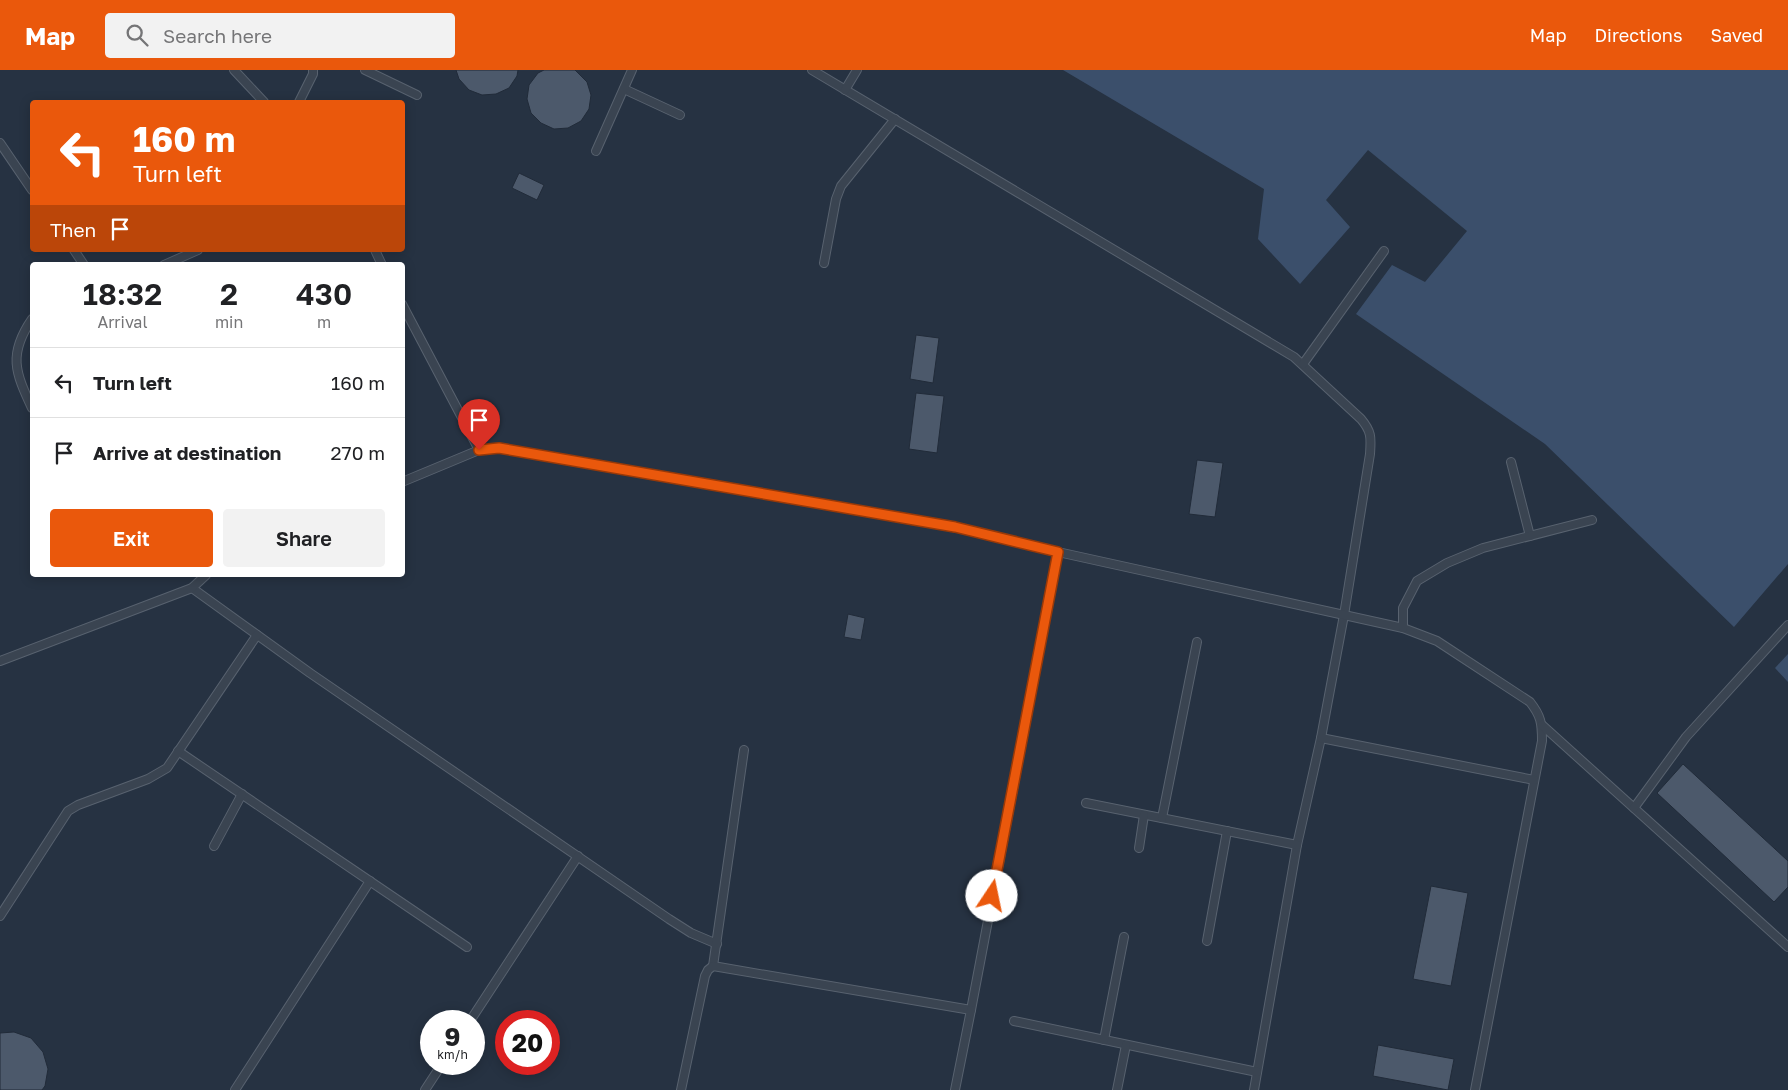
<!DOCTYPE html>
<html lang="en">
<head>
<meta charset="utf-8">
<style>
  body { margin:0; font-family:"Golos Text",sans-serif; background:#f2f2f2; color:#202124; height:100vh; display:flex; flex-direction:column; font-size:19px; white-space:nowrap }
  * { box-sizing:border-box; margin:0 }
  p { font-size:16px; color:#757577 }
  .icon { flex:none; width:28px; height:28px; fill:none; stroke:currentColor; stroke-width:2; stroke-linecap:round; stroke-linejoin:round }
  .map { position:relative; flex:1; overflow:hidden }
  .details { position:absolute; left:30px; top:192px; width:375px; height:315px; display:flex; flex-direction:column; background:#fff; border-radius:5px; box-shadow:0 2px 12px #0003 }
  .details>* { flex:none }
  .banner { position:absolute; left:30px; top:30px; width:375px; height:152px; border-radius:5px; box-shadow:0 2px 12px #0003; background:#ea580c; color:#fff; overflow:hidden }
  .speed { position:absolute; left:420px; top:940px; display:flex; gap:10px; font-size:25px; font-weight:700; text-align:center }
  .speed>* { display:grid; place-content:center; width:65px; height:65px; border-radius:50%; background:#fff; box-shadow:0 2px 12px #0003; line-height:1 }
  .speed small { font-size:12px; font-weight:400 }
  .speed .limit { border:8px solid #d22; background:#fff; color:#111 }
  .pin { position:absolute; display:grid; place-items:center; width:42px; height:42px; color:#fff; margin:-51px -21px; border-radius:50% 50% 50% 0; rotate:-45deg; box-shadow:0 0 5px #0007 }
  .pin .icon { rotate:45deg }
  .me { position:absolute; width:55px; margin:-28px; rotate:11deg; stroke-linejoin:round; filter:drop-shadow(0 0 4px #0008) }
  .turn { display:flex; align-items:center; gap:18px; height:105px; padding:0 20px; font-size:22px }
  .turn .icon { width:65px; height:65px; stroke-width:2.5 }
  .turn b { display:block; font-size:35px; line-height:42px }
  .then { display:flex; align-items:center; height:48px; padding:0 20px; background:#0003; gap:10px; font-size:19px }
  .eta { display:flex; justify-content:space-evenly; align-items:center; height:85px; text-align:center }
  .eta b { font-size:30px; font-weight:600; line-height:35px }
  .primary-button { display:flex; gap:10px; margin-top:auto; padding:10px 20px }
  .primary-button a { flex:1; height:58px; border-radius:5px; background:#ea580c; color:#fff; font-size:20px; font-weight:600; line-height:58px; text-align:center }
  .primary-button a+a { background:#f2f2f2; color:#202124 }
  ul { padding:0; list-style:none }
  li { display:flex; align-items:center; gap:15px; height:70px; padding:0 20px; border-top:1px solid #e0e0e0 }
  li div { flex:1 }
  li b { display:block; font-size:19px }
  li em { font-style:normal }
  header { display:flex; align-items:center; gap:30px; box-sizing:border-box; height:70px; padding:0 25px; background:#ea580c; color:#fff }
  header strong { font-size:24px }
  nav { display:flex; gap:28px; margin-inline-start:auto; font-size:18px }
  .search { width:350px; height:45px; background:#f2f2f2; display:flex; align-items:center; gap:12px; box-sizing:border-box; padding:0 18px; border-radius:5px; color:#757577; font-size:19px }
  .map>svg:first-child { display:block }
</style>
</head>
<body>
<header>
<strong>Map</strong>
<div class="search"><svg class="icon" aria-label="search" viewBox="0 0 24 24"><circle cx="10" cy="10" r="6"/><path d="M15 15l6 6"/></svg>Search here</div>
<nav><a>Map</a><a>Directions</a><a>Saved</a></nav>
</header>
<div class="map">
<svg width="1788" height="1020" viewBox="0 0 1788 1020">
  <rect width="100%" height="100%" fill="#263242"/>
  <g fill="#3b4f6b">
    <path d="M 1063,0 L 1788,0 L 1788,494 L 1734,557 L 1545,374 L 1356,244 L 1392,195 L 1425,212 L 1467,161 L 1368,80 L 1326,130 L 1350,157 L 1300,214 L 1258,169 L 1264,119 Z"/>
    <path d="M 1788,584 L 1788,612 L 1775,598 Z"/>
  </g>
  <g fill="#4c596b" stroke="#212b39">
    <path d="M 456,0 L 518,0 L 517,6 L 509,18 L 496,24 L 482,25 L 469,20 L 459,9 Z"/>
    <path d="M 544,0 L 575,0 L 587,12 L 591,25 L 589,39 L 581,51 L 568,58 L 554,59 L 541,53 L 531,43 L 527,29 L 529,15 L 538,3 Z"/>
    <path d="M 519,103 L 544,115 L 537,130 L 512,118 Z"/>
    <path d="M 916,265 L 939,268 L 933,313 L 910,309 Z"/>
    <path d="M 916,323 L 944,326 L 937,383 L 909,379 Z"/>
    <path d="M 1197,390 L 1223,393 L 1215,447 L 1189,444 Z"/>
    <path d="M 848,544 L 865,548 L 861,570 L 844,567 Z"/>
    <path d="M 1683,694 L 1788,791 L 1788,817 L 1774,832 L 1657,723 Z"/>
    <path d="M 1431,816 L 1468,823 L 1451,916 L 1413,909 Z"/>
    <path d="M 14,962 L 31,968 L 43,982 L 48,999 L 45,1016 L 42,1020 L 0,1020 L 0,963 Z"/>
    <path d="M 1378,975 L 1454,989 L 1448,1020 L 1373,1006 Z"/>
  </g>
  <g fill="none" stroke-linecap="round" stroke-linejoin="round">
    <g stroke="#58626f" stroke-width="10">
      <g id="service">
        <path d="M 234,0 L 264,32"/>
        <path d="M 365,0 L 417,25"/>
        <path d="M 812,0 L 1294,287 L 1361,349 C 1372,362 1371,368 1370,384 L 1344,545 L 1321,668 L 1297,775 L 1254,1020"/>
        <path d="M 624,19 L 680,45"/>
        <path d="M 845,20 L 857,0"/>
        <path d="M 299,32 L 313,4 L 313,0"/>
        <path d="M 0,73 L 32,120"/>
        <path d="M 596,81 L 632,0"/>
        <path d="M 74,180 L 84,195"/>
        <path d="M 375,180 L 382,195"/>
        <path d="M 824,193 L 836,129 L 841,116 L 895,49"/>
        <path d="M 164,195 L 198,180"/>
        <path d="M 402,234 L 479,380"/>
        <path d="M 32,249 C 8,284 15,302 32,338"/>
        <path d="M 1303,294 L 1384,181"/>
        <path d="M 1511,392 L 1530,466"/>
        <path d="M 402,412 L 479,380 L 499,378 L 955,457 L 1058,482 L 1403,558 L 1437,571 L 1530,632 C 1541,646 1542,653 1542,671 L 1475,1020"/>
        <path d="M 192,518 L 310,603 L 669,849 L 691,863 L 717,874"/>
        <path d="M 1403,558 L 1403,538 L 1417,511 L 1447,493 L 1483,478 L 1592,450"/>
        <path d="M 0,591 L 192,518 L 206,505"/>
        <path d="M 1542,655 L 1788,877"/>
        <path d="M 1321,668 L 1534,710"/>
        <path d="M 178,681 L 467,877"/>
        <path d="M 1086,733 L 1297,775"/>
        <path d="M 1634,738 L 1686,667 L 1788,555"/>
        <path d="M 1162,748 L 1197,572"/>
        <path d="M 214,776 L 242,724"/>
        <path d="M 1139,778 L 1144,745"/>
        <path d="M 0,846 L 68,741 L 78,735 L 148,709 L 167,698 L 257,565"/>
        <path d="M 1207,871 L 1227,761"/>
        <path d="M 713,896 L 744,680"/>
        <path d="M 470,951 L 578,786"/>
        <path d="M 1014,951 L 1257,1002"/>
        <path d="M 1104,970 L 1124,867"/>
        <path d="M 235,1020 L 370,811"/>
        <path d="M 425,1020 L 442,994"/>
        <path d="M 681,1020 L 705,906 L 708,900 L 713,896 L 971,940 L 1058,482"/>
        <path d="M 955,1020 L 971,940"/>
        <path d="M 1117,1020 L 1126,975"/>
      </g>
    </g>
    <use href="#service" stroke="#3a4451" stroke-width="8"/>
  </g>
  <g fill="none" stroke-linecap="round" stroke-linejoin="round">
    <g stroke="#983908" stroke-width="12">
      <path id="route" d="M 479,380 L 499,378 L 955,457 L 1058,482 L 992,826"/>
    </g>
    <use href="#route" stroke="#ea580c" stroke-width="9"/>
  </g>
</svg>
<div class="speed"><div>9<small>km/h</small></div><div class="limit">20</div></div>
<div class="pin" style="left:479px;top:380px;background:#d93025"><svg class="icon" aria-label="arrive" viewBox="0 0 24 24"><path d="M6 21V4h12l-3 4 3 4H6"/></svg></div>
<svg class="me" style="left:992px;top:826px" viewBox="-20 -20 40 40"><circle r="19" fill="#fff"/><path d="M0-13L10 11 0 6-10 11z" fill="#ea580c"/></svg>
<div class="banner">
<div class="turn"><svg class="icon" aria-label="left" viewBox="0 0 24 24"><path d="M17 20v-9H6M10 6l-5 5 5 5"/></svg><div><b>160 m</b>Turn left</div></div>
<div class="then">Then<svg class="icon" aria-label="arrive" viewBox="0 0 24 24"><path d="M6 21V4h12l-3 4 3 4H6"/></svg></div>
</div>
<section class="details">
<div class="eta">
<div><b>18:32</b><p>Arrival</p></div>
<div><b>2</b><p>min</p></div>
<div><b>430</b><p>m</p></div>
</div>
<ul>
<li><svg class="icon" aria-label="left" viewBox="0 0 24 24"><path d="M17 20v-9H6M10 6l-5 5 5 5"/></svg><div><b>Turn left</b></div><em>160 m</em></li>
<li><svg class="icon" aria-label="arrive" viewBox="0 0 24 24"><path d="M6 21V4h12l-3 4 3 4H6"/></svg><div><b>Arrive at destination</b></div><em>270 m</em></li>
</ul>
<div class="primary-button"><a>Exit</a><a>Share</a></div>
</section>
</div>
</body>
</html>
